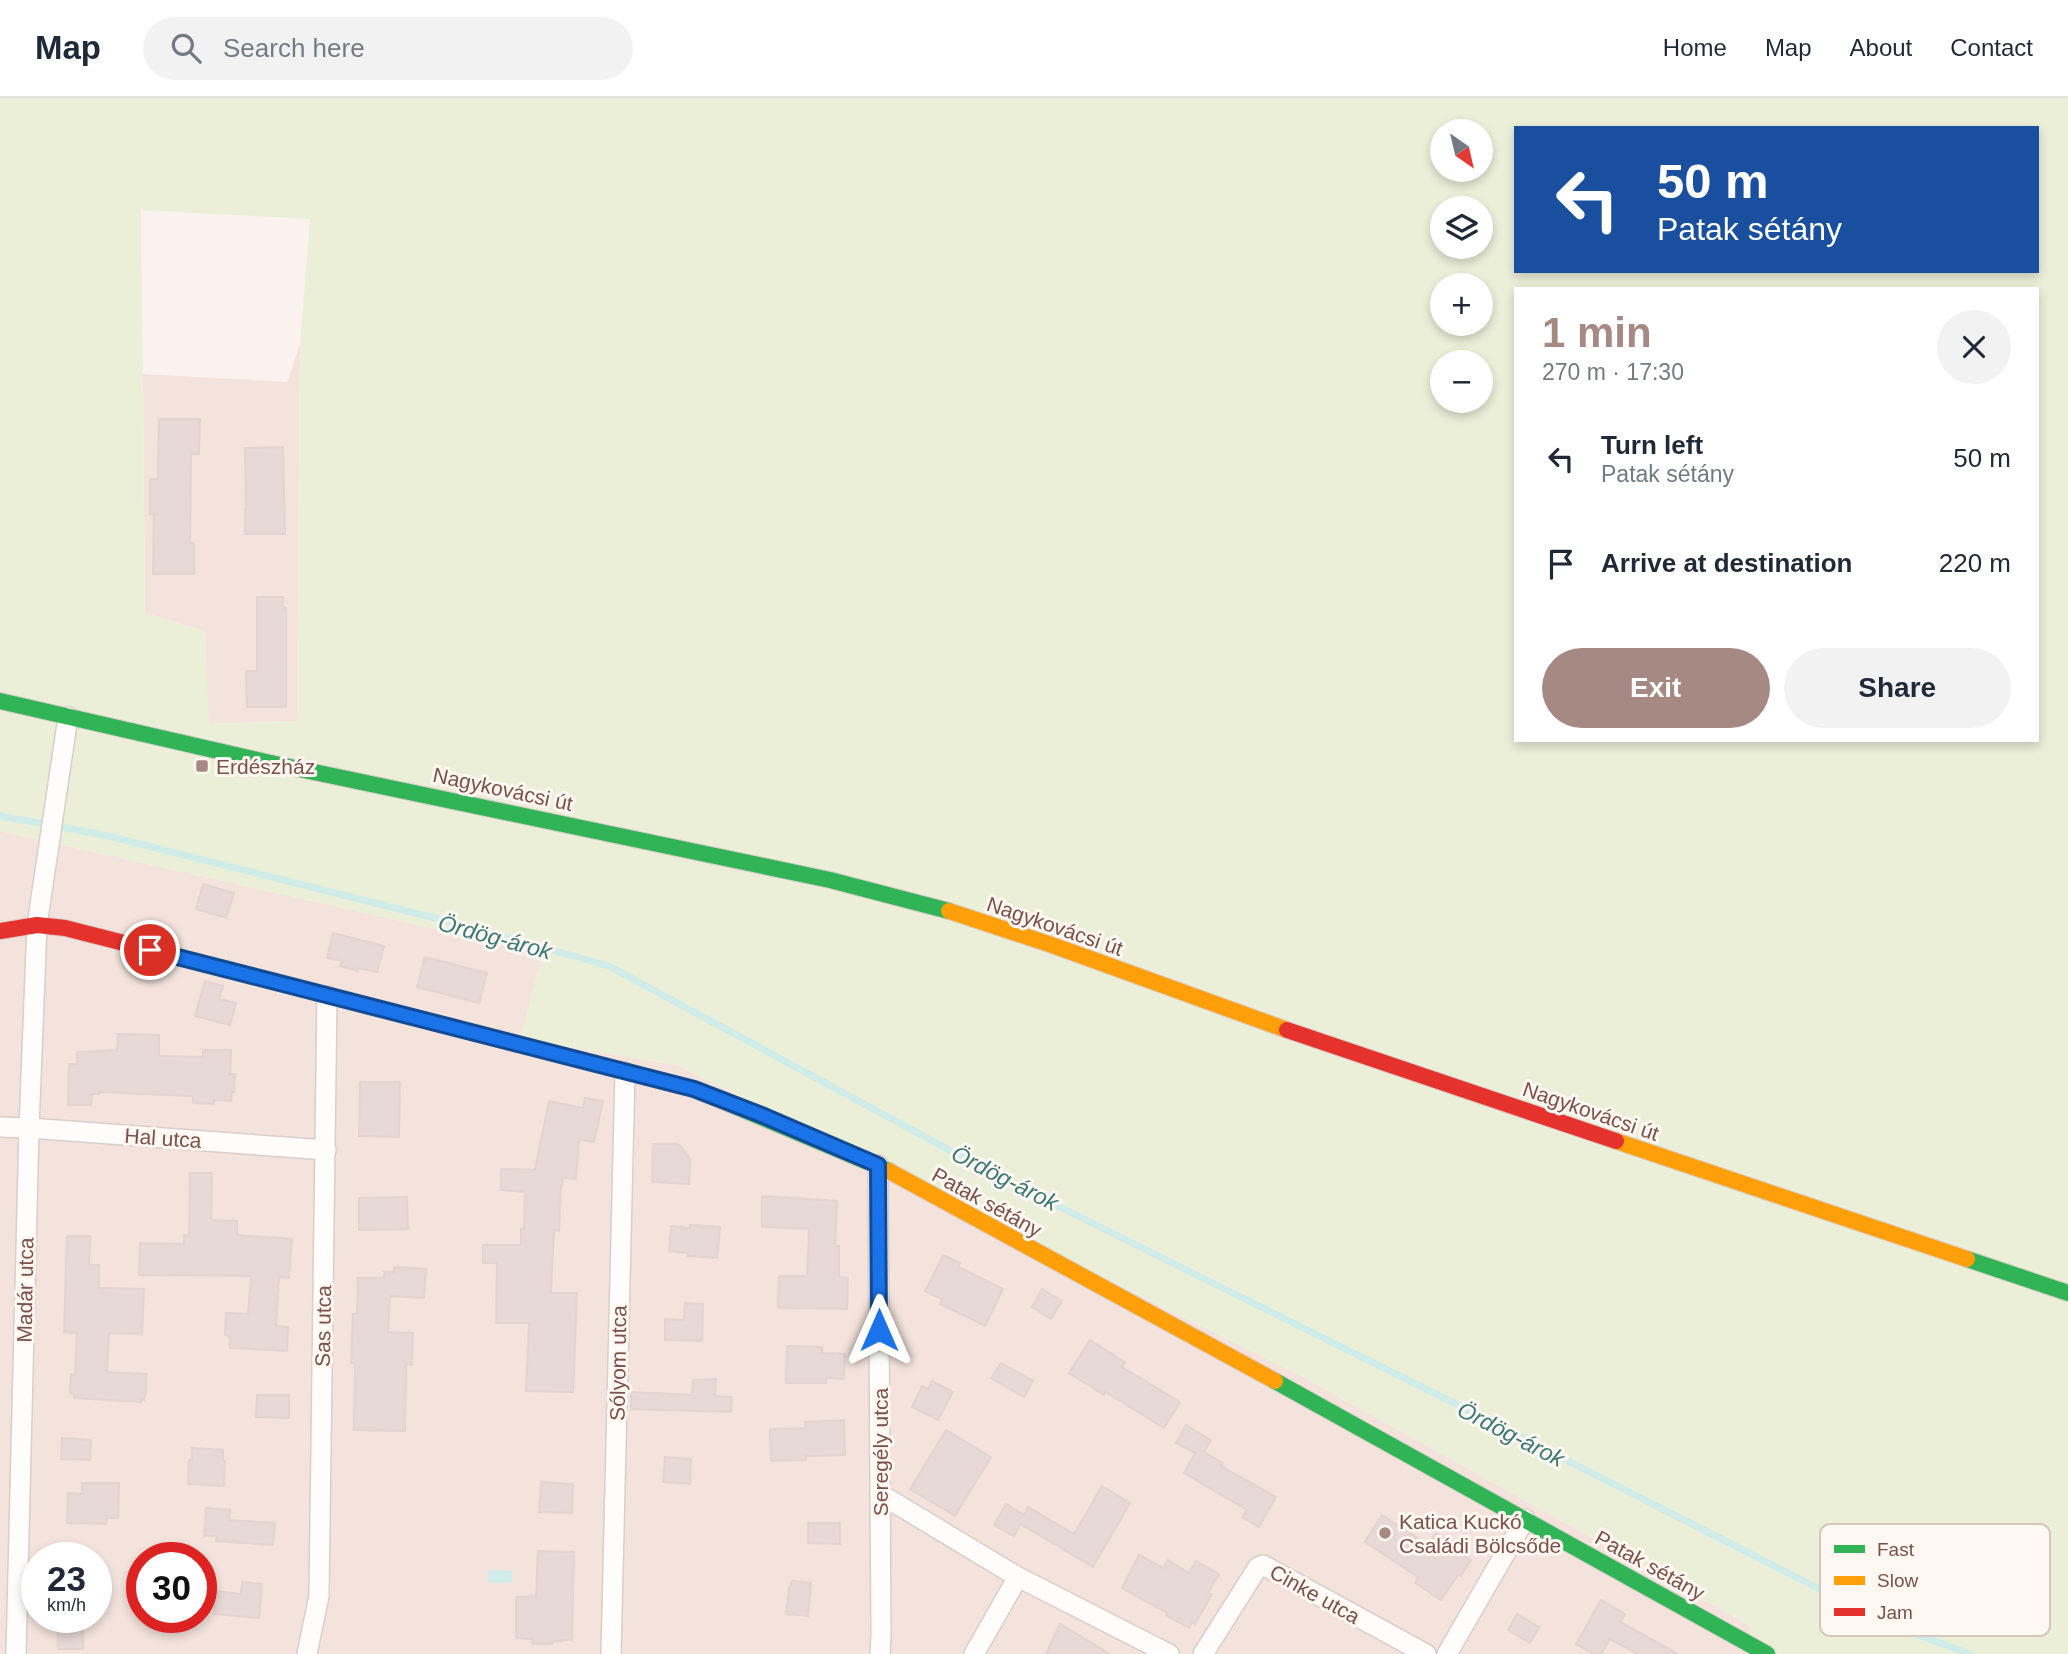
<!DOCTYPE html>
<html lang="en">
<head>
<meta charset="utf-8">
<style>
  body { margin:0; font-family:Helvetica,sans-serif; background:#f2f2f3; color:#1f2937; height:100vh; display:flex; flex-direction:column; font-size:26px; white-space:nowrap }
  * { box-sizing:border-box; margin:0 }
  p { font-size:23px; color:#747a83 }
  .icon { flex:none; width:38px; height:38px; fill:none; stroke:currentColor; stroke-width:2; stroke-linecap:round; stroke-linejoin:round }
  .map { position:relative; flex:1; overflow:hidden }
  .sheet { position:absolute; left:1514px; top:189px; width:525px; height:455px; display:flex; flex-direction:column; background:#fff; border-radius:0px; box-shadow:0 4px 10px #0003 }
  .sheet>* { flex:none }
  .hud { position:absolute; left:1514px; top:28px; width:525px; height:147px; border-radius:0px; box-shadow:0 4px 10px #0003; background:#1a4fa0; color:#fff; overflow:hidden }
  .needle { width:46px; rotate:146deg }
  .fabs { position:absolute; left:1430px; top:21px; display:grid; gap:14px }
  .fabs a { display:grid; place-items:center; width:63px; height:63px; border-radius:50%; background:#fff; box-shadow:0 4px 10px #0003; font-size:35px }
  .speed { position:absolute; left:21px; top:1444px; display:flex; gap:14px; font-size:35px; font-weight:700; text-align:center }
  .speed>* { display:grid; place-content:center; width:91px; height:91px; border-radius:50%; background:#fff; box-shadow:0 4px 10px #0003; line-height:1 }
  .speed small { font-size:18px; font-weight:400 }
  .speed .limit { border:10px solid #d22; background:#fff; color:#111 }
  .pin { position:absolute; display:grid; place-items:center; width:60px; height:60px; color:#fff; margin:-30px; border:4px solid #fff; border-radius:50%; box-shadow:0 2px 7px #0007 }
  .me { position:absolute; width:77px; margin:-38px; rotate:0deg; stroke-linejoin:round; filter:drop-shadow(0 0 5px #0008) }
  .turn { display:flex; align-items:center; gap:24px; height:147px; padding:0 28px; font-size:32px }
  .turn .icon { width:91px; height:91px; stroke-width:2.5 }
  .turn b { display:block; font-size:49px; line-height:60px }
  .round { display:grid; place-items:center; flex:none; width:74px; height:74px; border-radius:37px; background:#f2f2f3 }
  .overview { display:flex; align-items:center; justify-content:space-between; height:119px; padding:0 28px }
  h1 { font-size:42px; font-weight:800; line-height:52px; color:#a78984 }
  .action { display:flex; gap:14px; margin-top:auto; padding:14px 28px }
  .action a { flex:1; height:80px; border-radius:42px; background:#a78984; color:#fff; font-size:28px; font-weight:800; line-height:80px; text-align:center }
  .action a+a { background:#f2f2f3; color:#1f2937 }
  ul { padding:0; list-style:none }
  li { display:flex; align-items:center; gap:21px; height:105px; padding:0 28px }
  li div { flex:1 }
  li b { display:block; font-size:26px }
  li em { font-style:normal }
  header { display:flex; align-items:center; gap:42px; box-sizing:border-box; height:98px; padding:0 35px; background:#fff; border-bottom:2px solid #e0e1e3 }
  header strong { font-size:33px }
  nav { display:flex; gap:38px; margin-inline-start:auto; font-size:24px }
  .search { width:490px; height:63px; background:#f2f2f3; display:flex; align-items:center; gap:18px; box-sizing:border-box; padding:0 24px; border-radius:38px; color:#747a83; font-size:26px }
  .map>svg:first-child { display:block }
</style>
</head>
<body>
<header>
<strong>Map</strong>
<div class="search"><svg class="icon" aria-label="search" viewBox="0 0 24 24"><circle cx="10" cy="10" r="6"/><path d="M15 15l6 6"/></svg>Search here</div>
<nav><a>Home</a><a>Map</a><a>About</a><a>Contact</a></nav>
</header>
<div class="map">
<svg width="2068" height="1556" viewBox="0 0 2068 1556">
  <rect width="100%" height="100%" fill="#faf2ee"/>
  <g fill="#f3e3dc" fill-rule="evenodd">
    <path d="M 300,246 L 297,623 L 208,626 L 205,533 L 145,515 L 143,276 L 287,284 Z"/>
    <path d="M 0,733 L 544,855 L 520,941 L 677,967 L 1303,1279 L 1801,1556 L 0,1556 ZM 37,1460 L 96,1460 L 96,1519 L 37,1519 ZM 142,1460 L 201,1460 L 201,1519 L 142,1519 Z"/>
  </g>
  <path fill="#ebefd8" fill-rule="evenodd" d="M 0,0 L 2068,0 L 2068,1556 L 1780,1556 L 1747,1538 L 1751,1528 L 1303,1279 L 677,967 L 520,941 L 543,855 L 0,733 ZM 1516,30 L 2037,30 L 2037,173 L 1516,173 ZM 1442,33 L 1480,33 L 1480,72 L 1442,72 ZM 1442,110 L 1480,110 L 1480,149 L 1442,149 ZM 141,112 L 310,121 L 300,246 L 297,623 L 209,626 L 205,533 L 145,515 ZM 1442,187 L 1480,187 L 1480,226 L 1442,226 ZM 1516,191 L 2037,191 L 2037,642 L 1516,642 ZM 1442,264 L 1480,264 L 1480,303 L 1442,303 Z"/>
  <path fill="#cfece8" d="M 488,1472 L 512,1473 L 512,1485 L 488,1484 Z"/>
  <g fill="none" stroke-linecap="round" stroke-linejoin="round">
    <path stroke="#cfece8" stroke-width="7" d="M 0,718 L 104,737 L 447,823 L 609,868 L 988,1073 L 1488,1322 L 1886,1525 L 1970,1556"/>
  </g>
  <g fill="#e7d9d5" stroke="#e3d4d0" stroke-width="2">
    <path d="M 159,321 L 200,321 L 199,356 L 191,356 L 190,445 L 194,445 L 194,476 L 153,476 L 154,417 L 150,416 L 150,381 L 158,381 Z"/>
    <path d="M 283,349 L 285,436 L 245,436 L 245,411 L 246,411 L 245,350 Z"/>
    <path d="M 257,499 L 283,499 L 283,510 L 286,510 L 286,609 L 247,609 L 246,573 L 257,573 Z"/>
    <path d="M 203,786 L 234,795 L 226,820 L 196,811 Z"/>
    <path d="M 333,835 L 384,848 L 377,874 L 359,870 L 358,873 L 340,868 L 342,863 L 327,860 Z"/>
    <path d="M 425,859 L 487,875 L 479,905 L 417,889 Z"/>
    <path d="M 205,883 L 223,888 L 219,901 L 236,905 L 230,927 L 195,918 Z"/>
    <path d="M 118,936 L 159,937 L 159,958 L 203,959 L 203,952 L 231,952 L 230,976 L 235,976 L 234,994 L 232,994 L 231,1003 L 214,1002 L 214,1006 L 193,1005 L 193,998 L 99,994 L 99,996 L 92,996 L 91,1007 L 68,1007 L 69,966 L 77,966 L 77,954 L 117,952 Z"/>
    <path d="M 360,984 L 400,984 L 399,1039 L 359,1038 Z"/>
    <path d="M 585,1000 L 603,1003 L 594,1044 L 579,1042 L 576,1081 L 563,1080 L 562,1088 L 561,1088 L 559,1133 L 554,1132 L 551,1195 L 577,1195 L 573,1294 L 526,1293 L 529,1225 L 496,1225 L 497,1165 L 483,1165 L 483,1147 L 521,1147 L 521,1131 L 524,1131 L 525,1094 L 501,1092 L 501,1071 L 535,1072 L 549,1003 L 583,1010 Z"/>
    <path d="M 653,1046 L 678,1046 L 687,1056 L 690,1062 L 689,1086 L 652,1084 Z"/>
    <path d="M 190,1075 L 212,1075 L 211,1122 L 237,1123 L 237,1137 L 292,1141 L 289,1180 L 279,1179 L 276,1228 L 288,1229 L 287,1253 L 230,1250 L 230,1238 L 225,1237 L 226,1215 L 248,1216 L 251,1178 L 139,1177 L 140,1145 L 184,1146 L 184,1137 L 189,1137 Z"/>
    <path d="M 762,1098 L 837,1103 L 835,1148 L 839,1148 L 839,1179 L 848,1180 L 847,1211 L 778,1210 L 779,1178 L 807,1178 L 809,1131 L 762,1129 Z"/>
    <path d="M 407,1099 L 408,1131 L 359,1132 L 359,1100 Z"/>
    <path d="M 690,1127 L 720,1129 L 717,1160 L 688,1158 L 688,1155 L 669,1153 L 671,1128 L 690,1130 Z"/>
    <path d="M 67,1138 L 90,1138 L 89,1167 L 99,1167 L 99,1190 L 144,1191 L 142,1236 L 109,1235 L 107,1274 L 146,1276 L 146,1294 L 144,1302 L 141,1301 L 141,1304 L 74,1300 L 74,1296 L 70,1295 L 71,1276 L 75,1277 L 77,1235 L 64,1234 Z"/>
    <path d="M 943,1157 L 960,1165 L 958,1169 L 1003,1191 L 985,1228 L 940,1206 L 942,1201 L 925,1193 Z"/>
    <path d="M 394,1169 L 426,1171 L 424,1200 L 390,1198 L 388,1234 L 413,1235 L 412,1267 L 406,1266 L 405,1333 L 354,1332 L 355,1265 L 351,1265 L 353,1216 L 357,1216 L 358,1180 L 384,1180 L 384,1174 L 394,1174 Z"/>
    <path d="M 1042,1191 L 1062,1203 L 1051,1221 L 1032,1209 Z"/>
    <path d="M 685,1205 L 703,1206 L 702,1243 L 665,1242 L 665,1221 L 684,1222 Z"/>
    <path d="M 1090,1242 L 1125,1264 L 1122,1269 L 1180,1304 L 1164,1330 L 1105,1294 L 1104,1297 L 1069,1275 Z"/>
    <path d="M 787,1248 L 822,1249 L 822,1255 L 845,1256 L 844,1281 L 826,1280 L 826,1285 L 786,1285 Z"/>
    <path d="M 1001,1265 L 1033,1283 L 1024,1299 L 991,1280 Z"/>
    <path d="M 716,1281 L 715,1298 L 732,1299 L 731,1314 L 631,1311 L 631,1294 L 692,1297 L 693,1282 Z"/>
    <path d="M 932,1283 L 953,1294 L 938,1322 L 912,1309 L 922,1288 L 928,1291 Z"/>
    <path d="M 257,1297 L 289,1297 L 289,1320 L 256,1319 Z"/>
    <path d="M 844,1322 L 845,1357 L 806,1358 L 806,1362 L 771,1363 L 770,1331 L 806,1330 L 805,1324 Z"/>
    <path d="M 1186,1327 L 1211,1342 L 1204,1354 L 1223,1365 L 1221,1368 L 1276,1399 L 1259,1429 L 1242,1419 L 1247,1412 L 1184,1375 L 1195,1355 L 1176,1345 Z"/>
    <path d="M 946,1332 L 991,1359 L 955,1418 L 910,1391 Z"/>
    <path d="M 62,1340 L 91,1342 L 90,1362 L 61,1361 Z"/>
    <path d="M 192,1350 L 223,1352 L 223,1363 L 225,1363 L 224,1388 L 188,1386 L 189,1362 L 192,1362 Z"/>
    <path d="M 665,1359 L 691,1361 L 690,1386 L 663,1384 Z"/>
    <path d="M 541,1384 L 573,1386 L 572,1415 L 539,1414 Z"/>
    <path d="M 82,1385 L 119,1385 L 118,1420 L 106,1420 L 106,1426 L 67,1425 L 68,1395 L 82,1396 Z"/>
    <path d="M 1102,1388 L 1130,1405 L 1093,1469 L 1020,1426 L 1014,1438 L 994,1427 L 1006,1406 L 1024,1417 L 1028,1409 L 1074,1436 Z"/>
    <path d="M 206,1410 L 230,1412 L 229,1422 L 275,1425 L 273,1447 L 216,1443 L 217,1438 L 204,1438 Z"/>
    <path d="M 1382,1417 L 1428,1447 L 1436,1435 L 1456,1449 L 1455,1451 L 1471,1462 L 1461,1478 L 1458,1477 L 1441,1502 L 1415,1485 L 1418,1479 L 1365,1444 Z"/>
    <path d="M 808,1425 L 840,1425 L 840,1446 L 808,1445 Z"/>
    <path d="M 538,1453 L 574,1454 L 572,1542 L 562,1542 L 562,1543 L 552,1544 L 552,1546 L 532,1546 L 532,1541 L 516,1540 L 516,1499 L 536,1498 Z"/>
    <path d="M 1139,1457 L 1163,1470 L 1168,1462 L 1189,1475 L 1196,1463 L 1219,1476 L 1208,1495 L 1212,1496 L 1195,1526 L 1192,1524 L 1189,1530 L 1166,1517 L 1167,1515 L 1122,1490 Z"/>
    <path d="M 792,1483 L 811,1485 L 808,1518 L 786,1516 L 789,1490 Z"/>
    <path d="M 242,1484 L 262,1486 L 259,1520 L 214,1516 L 216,1493 L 241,1496 Z"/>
    <path d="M 1601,1502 L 1625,1516 L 1620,1524 L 1678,1556 L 1638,1556 L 1610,1541 L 1601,1556 L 1593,1556 L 1576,1546 Z"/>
    <path d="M 1517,1516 L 1539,1529 L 1530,1545 L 1508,1532 Z"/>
    <path d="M 1060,1526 L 1110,1556 L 1046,1556 Z"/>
    <path d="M 58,1527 L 83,1528 L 83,1551 L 58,1551 Z"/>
  </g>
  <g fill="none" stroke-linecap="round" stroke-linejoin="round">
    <g stroke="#d9ceca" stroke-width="22">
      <g id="street">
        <path d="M 0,1029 L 29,1030 L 326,1052"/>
        <path d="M 878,1067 L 881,1537 L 880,1556"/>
        <path d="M 880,1396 L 1018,1479 L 1169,1556"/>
        <path d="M 16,1556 L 29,1030 L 37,827 L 68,619"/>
        <path d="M 307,1556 L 319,1498 L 327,898"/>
        <path d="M 611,1556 L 625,974"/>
        <path d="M 974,1556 L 1018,1479"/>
        <path d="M 1203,1556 L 1258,1469 L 1263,1467 L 1426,1556"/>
        <path d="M 1447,1556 L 1525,1421"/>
      </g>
    </g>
    <g stroke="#dbcecb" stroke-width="18">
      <g id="fast">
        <path d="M 0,603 L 266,664 L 830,782 L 949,813"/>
        <path d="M 242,875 L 694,991 L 889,1073"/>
        <path d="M 1967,1161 L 2068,1195"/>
        <path d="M 1275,1283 L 1767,1556"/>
      </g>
    </g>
    <g stroke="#dbcecb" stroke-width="18">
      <g id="slow">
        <path d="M 949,813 L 1052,847 L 1287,932"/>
        <path d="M 1616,1043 L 1967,1161"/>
        <path d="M 889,1073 L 1275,1283"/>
      </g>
    </g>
    <g stroke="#dbcecb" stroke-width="18">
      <g id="jam">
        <path d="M 0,833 L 37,827 L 65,830 L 242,875"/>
        <path d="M 1287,932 L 1616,1043"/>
      </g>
    </g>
    <use href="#street" stroke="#fefdfc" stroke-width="19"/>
    <use href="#fast" stroke="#30b455" stroke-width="16"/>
    <use href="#slow" stroke="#ff9f0a" stroke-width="16"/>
    <use href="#jam" stroke="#e5322d" stroke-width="16"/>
  </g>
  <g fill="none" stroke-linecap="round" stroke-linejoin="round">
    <g stroke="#114b97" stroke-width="18">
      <path id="route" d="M 150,852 L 694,991 L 764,1018 L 878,1067 L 879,1232"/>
    </g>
    <use href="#route" stroke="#1a73e8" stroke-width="12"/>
  </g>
  <g fill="#a78984" stroke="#fff7f1" stroke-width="2.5">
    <rect x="195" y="661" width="14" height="14" rx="3.5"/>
    <circle cx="1385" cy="1435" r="7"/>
  </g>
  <g text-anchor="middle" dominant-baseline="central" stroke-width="6" stroke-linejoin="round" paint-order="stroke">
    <g font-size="21" fill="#7b514b" stroke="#fff7f1" text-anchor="start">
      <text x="216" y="668">Erdészház</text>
      <text x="1399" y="1423">Katica Kuckó<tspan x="1399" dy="24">Családi Bölcsőde</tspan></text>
    </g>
    <g font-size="21" fill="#7b514b" stroke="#fff7f1">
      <text transform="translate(503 691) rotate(12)">Nagykovácsi út</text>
      <text transform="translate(1055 828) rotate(19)">Nagykovácsi út</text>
      <text transform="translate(1591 1013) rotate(19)">Nagykovácsi út</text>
      <text transform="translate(163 1040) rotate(4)">Hal utca</text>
      <text transform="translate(987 1104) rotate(29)">Patak sétány</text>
      <text transform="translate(25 1192) rotate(-89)">Madár utca</text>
      <text transform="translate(323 1228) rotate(-89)">Sas utca</text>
      <text transform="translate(618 1265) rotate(-89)">Sólyom utca</text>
      <text transform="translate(880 1354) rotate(-90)">Seregély utca</text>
      <text transform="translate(1650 1467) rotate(29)">Patak sétány</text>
      <text transform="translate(1315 1496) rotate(29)">Cinke utca</text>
    </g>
    <g font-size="23" font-style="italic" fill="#3a7975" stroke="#fff7f1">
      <text transform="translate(495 839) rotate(15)">Ördög-árok</text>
      <text transform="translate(1005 1080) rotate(27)">Ördög-árok</text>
      <text transform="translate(1511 1336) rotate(27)">Ördög-árok</text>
    </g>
  </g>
  <rect x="1820" y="1426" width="230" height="112" rx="10" fill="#fff7f1" stroke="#d7c5bf" stroke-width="2"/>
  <rect x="1834" y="1447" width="31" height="8" fill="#30b455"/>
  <rect x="1834" y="1478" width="31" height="9" fill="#ff9f0a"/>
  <rect x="1834" y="1510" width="31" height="8" fill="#e5322d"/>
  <g font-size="19" fill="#7b514b">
    <text x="1877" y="1458">Fast</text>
    <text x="1877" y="1489">Slow</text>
    <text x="1877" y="1521">Jam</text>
  </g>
</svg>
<div class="fabs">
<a><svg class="needle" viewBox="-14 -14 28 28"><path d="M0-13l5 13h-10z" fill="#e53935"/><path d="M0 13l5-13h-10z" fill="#747a83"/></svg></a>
<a><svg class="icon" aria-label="layers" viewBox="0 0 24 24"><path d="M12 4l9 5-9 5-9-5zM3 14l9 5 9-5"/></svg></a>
<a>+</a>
<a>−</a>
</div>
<div class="speed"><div>23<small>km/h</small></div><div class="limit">30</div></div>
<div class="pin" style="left:150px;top:852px;background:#d93025"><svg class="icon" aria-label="arrive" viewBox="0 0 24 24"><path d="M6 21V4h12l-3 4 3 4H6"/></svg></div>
<svg class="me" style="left:879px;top:1232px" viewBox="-20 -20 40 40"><path d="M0-17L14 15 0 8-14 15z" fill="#1a73e8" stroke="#fff" stroke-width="4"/></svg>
<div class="hud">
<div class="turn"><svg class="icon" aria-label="left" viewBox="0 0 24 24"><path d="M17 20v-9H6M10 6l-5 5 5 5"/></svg><div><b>50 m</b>Patak sétány</div></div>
</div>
<section class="sheet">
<div class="overview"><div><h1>1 min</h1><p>270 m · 17:30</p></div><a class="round"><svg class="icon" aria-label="close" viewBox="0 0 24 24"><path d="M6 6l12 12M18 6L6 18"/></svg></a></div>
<ul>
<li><svg class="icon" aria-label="left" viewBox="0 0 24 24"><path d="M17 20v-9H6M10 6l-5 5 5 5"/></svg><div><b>Turn left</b><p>Patak sétány</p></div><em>50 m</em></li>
<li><svg class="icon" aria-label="arrive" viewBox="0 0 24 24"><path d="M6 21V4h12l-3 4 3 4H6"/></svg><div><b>Arrive at destination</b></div><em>220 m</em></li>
</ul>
<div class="action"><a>Exit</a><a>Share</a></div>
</section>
</div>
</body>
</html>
